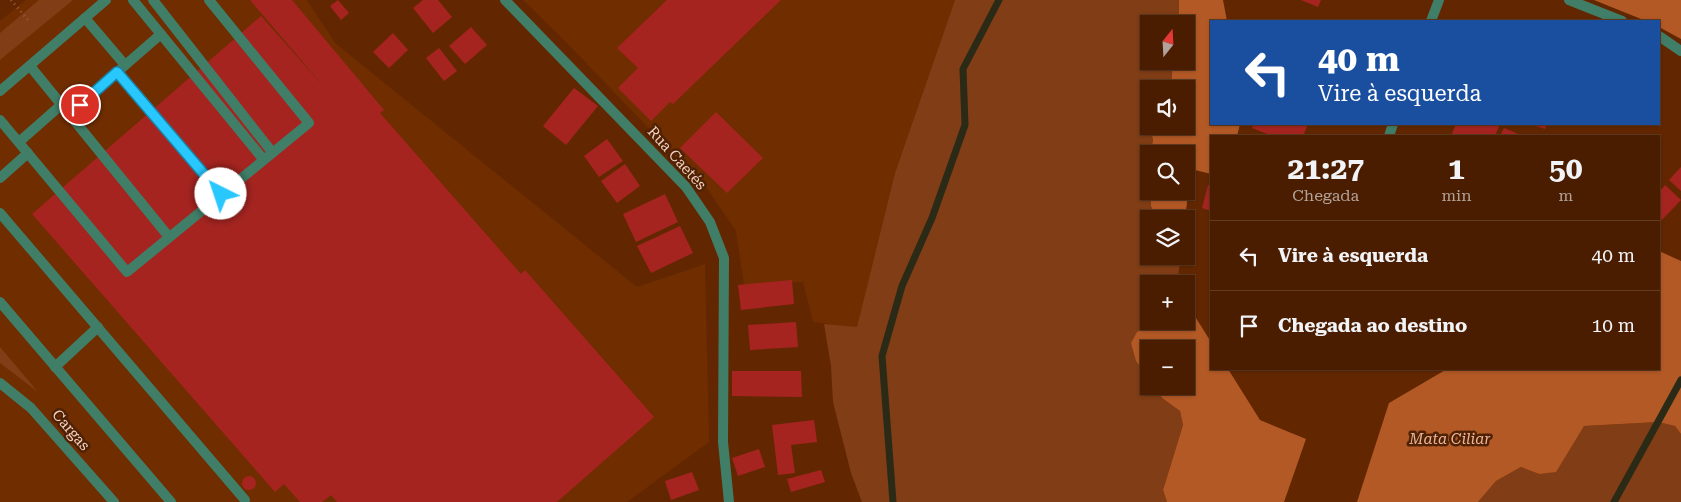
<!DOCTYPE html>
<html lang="pt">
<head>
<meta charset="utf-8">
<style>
  body { margin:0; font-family:"Roboto Serif",serif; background:#542a0f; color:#f1f3f6; height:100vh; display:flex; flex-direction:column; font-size:19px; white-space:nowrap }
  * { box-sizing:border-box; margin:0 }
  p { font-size:16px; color:#b2a299 }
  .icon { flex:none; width:28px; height:28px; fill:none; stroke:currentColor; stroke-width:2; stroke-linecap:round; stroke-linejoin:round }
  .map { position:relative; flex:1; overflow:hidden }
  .details { position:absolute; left:1210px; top:135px; width:450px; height:235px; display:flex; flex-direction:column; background:#4a1d00; border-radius:0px; box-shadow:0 1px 4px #0004,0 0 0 1px #613b22 }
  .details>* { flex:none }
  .guide { position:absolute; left:1210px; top:20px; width:450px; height:105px; border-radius:0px; box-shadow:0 1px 4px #0004,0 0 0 1px #613b22; background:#1a4fa0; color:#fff; overflow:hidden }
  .needle { width:32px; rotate:18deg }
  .fabs { position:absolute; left:1140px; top:15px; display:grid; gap:10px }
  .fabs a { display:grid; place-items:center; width:55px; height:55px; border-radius:0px; background:#4a1d00; box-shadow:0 1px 4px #0004,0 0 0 1px #613b22; font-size:25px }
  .pin { position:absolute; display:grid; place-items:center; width:42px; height:42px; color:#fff; margin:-21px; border:2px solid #fff; border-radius:50%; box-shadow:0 1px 5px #0007 }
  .me { position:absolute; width:55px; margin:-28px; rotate:319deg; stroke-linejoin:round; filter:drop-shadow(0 0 4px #0008) }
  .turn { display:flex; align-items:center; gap:18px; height:105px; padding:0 25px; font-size:22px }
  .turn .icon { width:65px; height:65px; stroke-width:2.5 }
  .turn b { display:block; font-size:35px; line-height:42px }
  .eta { display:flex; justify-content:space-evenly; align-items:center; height:85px; text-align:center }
  .eta b { font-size:30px; font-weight:700; line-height:35px }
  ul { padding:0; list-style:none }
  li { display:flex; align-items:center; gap:15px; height:70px; padding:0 25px; border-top:1px solid #613b22 }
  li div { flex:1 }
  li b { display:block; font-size:19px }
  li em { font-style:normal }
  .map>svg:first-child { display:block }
</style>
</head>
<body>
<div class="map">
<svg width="1681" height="502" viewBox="0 0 1681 502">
  <rect width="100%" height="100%" fill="#622700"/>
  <g fill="#702d00">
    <path d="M 26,0 L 307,0 L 335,43 L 637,287 L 705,264 L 709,442 L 627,502 L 0,502 L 0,21 Z"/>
    <path d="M 523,0 L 955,0 L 895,173 L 857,328 L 813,322 L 803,282 L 744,285 L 736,231 L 708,190 L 564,40 Z"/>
  </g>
  <g fill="#813d15">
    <path d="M 39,0 L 73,0 L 0,60 L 0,33 Z"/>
    <path d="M 955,0 L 1179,0 L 1179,24 L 1149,24 L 1149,61 L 1173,61 L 1171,86 L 1173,89 L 1149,89 L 1149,126 L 1153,126 L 1151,132 L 1153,140 L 1147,165 L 1151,206 L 1155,219 L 1149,219 L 1149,256 L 1176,256 L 1180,262 L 1177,284 L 1149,284 L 1149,321 L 1159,321 L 1136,361 L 1149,380 L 1149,386 L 1154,386 L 1162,398 L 1180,411 L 1183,425 L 1163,490 L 1167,502 L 862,502 L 851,473 L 833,402 L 831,366 L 824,324 L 857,327 L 895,173 Z"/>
    <path d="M 0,347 L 38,392 L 0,363 Z"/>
    <path d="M 1658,422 L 1675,426 L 1681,434 L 1681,502 L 1478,502 L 1496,481 L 1521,467 L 1539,474 L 1584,426 Z"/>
  </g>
  <g fill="#b35925">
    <path d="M 1179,0 L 1223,0 L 1227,21 L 1211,21 L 1211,124 L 1240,124 L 1237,136 L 1211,136 L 1211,174 L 1191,169 L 1185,219 L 1155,219 L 1151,206 L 1150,191 L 1186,191 L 1186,154 L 1150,154 L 1153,140 L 1151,132 L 1153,126 L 1186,126 L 1186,89 L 1173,89 L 1171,86 L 1173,61 L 1186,61 L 1186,24 L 1179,24 Z"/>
    <path d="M 1594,0 L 1681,0 L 1681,39 L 1659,27 L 1659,21 L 1646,21 Z"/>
    <path d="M 1659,251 L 1681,261 L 1681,434 L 1675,426 L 1658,422 L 1584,426 L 1556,472 L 1539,474 L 1521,467 L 1496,481 L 1478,502 L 1357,502 L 1389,403 L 1447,369 L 1659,369 Z"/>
    <path d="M 1186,302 L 1211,342 L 1211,369 L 1228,369 L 1260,420 L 1306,439 L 1284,502 L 1167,502 L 1163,490 L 1183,425 L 1180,411 L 1162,398 L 1154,386 L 1186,386 L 1186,349 L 1149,349 L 1149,380 L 1136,361 L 1131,343 L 1137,332 L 1159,321 L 1186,321 Z"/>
  </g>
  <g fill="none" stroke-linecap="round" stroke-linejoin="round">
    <g stroke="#2a2a16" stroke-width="7">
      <path d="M 893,502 L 882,356 L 902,286 L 932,218 L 965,125 L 963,69 L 999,0"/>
      <path d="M 1614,502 L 1681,380"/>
    </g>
  </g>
  <g fill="#a52420">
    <path d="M 250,0 L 292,0 L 384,110 L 380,113 L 521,274 L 525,270 L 654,417 L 557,502 L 337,502 L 331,495 L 322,502 L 300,502 L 284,484 L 275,492 L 32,214 L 261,16 L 325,88 Z"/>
    <path d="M 338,0 L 349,13 L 341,20 L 330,6 Z"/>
    <path d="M 423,0 L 438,0 L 452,17 L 433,33 L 413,8 Z"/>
    <path d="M 667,0 L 781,0 L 673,104 L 670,102 L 651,121 L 618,88 L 638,68 L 617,48 Z"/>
    <path d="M 1301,0 L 1321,0 L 1318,7 Z"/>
    <path d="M 471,27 L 487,45 L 465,64 L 449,46 Z"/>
    <path d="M 393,33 L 408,50 L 389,68 L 373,52 Z"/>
    <path d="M 439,48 L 457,71 L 444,81 L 426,58 Z"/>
    <path d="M 574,88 L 598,106 L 566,145 L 543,126 Z"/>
    <path d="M 716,112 L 763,158 L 727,193 L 680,148 Z"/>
    <path d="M 1254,124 L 1308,124 L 1303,136 L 1272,136 L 1252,128 Z"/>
    <path d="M 1456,124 L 1500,124 L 1495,136 L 1451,136 Z"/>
    <path d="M 1530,124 L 1547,124 L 1545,129 Z"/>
    <path d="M 1504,128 L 1523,136 L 1500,136 Z"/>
    <path d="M 607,139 L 623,161 L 599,177 L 584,156 Z"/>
    <path d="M 625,164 L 640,186 L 617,203 L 601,181 Z"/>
    <path d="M 1681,167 L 1681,191 L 1669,180 Z"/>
    <path d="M 1208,185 L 1211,185 L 1211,211 L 1202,208 Z"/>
    <path d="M 1665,185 L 1681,200 L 1662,220 L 1659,217 L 1659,192 Z"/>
    <path d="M 665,194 L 678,222 L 636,242 L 623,214 Z"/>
    <path d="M 680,226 L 693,253 L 651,273 L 637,246 Z"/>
    <path d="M 792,280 L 794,304 L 741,310 L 738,285 Z"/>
    <path d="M 796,322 L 798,347 L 750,350 L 748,325 Z"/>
    <path d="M 732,371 L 801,371 L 802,397 L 732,396 Z"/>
    <path d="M 814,420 L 817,442 L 791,445 L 795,473 L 778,475 L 772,425 Z"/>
    <path d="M 759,449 L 765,467 L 738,476 L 732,458 Z"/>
    <path d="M 821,470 L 825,482 L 791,492 L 787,479 Z"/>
    <path d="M 692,472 L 699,490 L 671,500 L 665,481 Z"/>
    <circle cx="249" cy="483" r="7"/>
  </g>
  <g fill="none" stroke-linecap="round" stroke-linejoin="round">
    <path stroke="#915d3d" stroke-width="3" stroke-dasharray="1 4" stroke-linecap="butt" d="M 11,0 L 29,21"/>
    <g stroke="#407e68" stroke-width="10">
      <path d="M 133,0 L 263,159"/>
      <path d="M 153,0 L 272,152"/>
      <path d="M 85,18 L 125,65"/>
      <path d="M 30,66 L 169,237"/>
      <path d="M 117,72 L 221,194"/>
      <path d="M 0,91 L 106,0"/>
      <path d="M 69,114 L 161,34"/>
      <path d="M 0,120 L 127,272 L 309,123 L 209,0"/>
      <path d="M 19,142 L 61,105"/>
      <path d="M 0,178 L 28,153"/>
      <path d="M 0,213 L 245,500"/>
      <path d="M 0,302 L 171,502"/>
      <path d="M 55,367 L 98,327"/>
      <path d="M 0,383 L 31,408 L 114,502"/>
    </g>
    <g stroke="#407e68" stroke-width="10">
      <path d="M 505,0 L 686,187 L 710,222 L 724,258 L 723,442 L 729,502"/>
      <path d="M 1569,0 L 1622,21"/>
      <path d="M 1431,21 L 1439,0"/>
      <path d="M 1659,36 L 1681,51"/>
      <path d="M 1389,136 L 1393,124"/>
    </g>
  </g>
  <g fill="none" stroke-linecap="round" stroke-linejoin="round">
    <g stroke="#1a82a6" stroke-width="12">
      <path id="route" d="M 80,105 L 117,72 L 221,194"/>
    </g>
    <use href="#route" stroke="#28c8ff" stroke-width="9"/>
  </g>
  <g text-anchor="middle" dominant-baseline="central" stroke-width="5" stroke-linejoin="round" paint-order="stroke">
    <g font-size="15" fill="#f5d0bd" stroke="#4f2206">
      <text transform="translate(677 158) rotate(48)">Rua Caetés</text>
      <text transform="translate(71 430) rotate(49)">Cargas</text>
    </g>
    <g font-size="15" font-style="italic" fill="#efb598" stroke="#4f2206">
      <text x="1450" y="439">Mata Ciliar</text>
    </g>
  </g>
</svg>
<div class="fabs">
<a><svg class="needle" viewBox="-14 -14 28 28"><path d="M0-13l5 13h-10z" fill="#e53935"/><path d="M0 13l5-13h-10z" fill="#b2a299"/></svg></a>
<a><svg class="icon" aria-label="sound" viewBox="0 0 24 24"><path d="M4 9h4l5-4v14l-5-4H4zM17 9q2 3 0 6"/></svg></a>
<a><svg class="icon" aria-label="search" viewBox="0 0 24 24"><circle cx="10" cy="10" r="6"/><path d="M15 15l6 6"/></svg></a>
<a><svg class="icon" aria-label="layers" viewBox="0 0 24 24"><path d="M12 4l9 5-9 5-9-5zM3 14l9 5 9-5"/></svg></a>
<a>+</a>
<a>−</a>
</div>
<div class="pin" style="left:80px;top:105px;background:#d93025"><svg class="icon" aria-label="arrive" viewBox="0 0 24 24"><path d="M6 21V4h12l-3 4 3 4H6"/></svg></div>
<svg class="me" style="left:221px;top:194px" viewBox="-20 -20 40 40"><circle r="19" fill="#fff"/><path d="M0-13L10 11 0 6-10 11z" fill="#28c8ff"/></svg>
<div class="guide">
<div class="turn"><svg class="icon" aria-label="left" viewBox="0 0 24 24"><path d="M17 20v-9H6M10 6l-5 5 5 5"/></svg><div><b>40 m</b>Vire à esquerda</div></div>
</div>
<section class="details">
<div class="eta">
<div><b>21:27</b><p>Chegada</p></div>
<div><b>1</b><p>min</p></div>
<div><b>50</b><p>m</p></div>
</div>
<ul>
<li><svg class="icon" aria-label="left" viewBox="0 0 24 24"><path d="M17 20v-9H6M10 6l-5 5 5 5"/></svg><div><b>Vire à esquerda</b></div><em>40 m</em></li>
<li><svg class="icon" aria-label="arrive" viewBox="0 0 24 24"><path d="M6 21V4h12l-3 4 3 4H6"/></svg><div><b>Chegada ao destino</b></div><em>10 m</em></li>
</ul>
</section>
</div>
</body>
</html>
